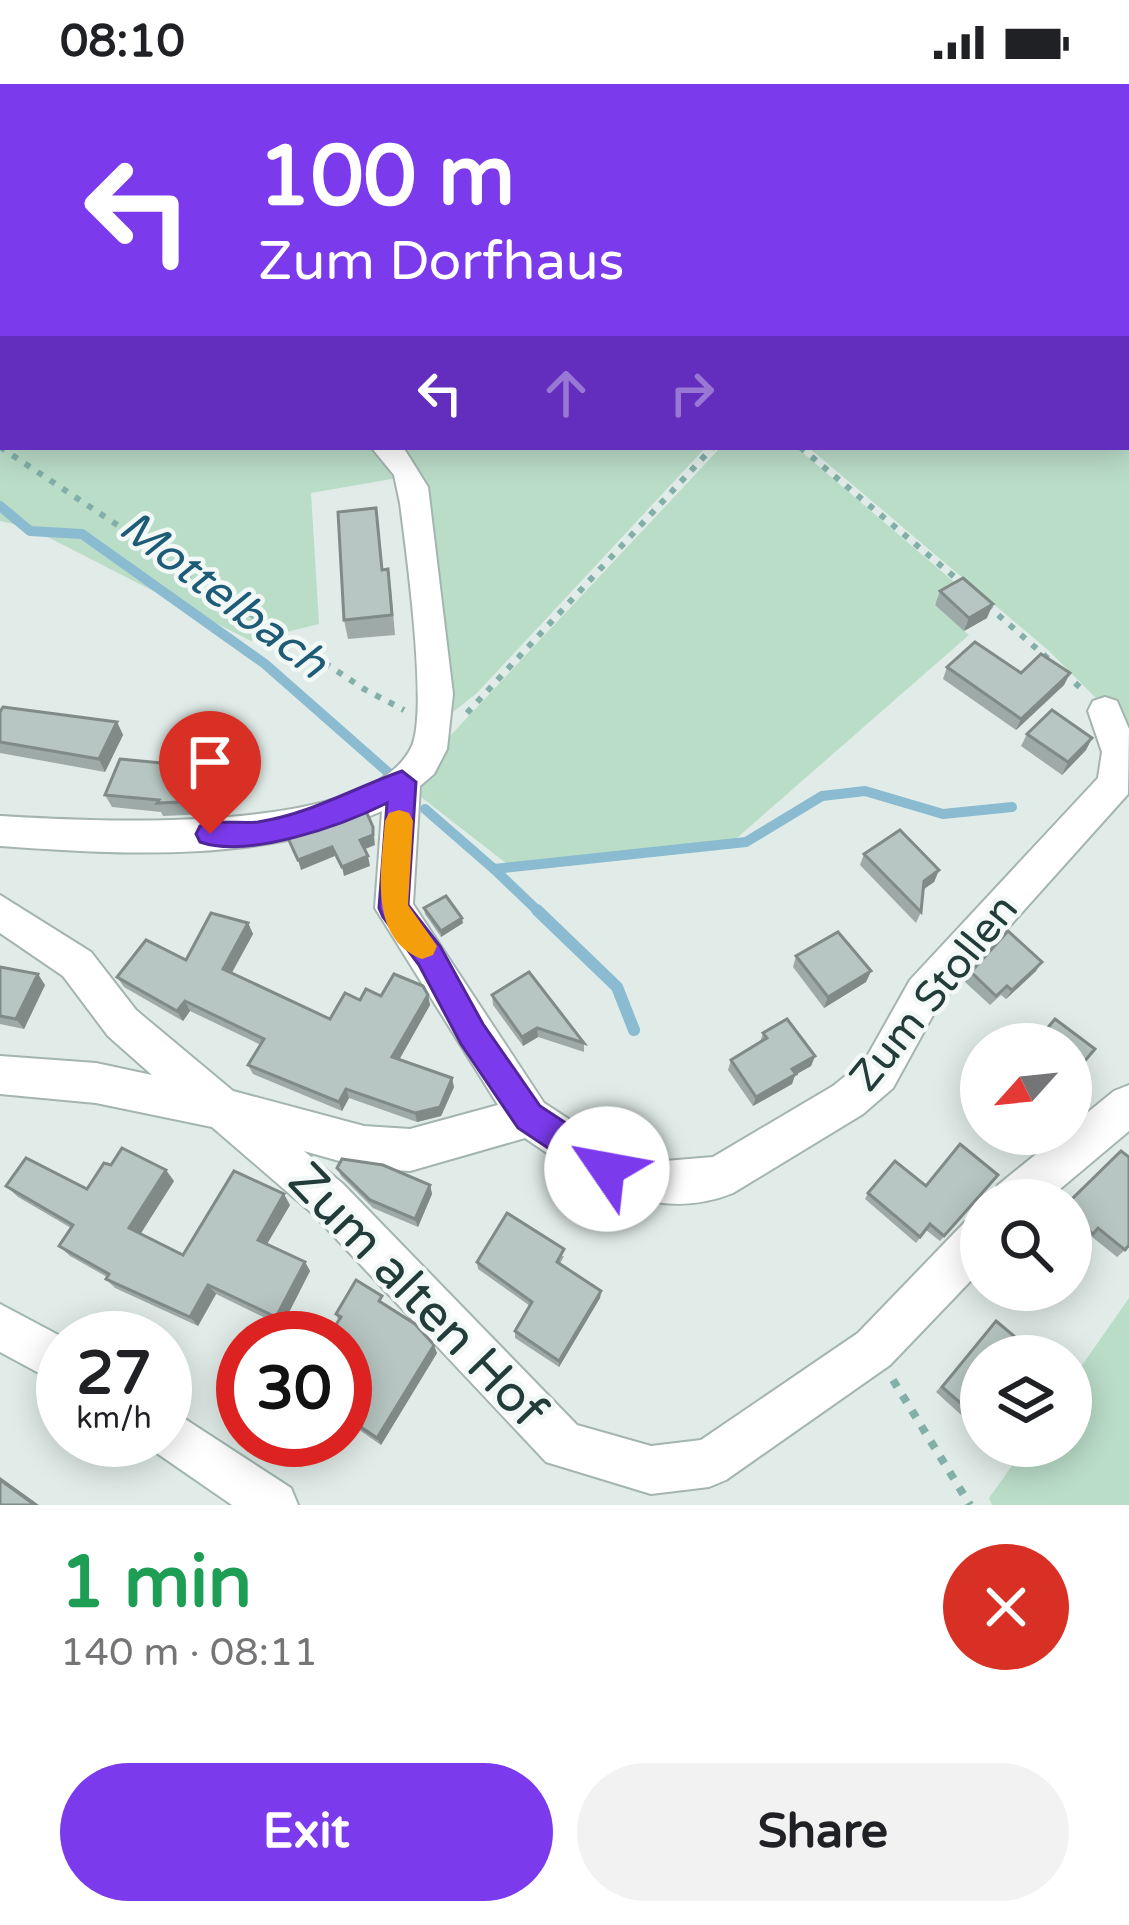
<!DOCTYPE html>
<html lang="en">
<head>
<meta charset="utf-8">
<style>
  body { margin:0; font-family:"Varela Round",sans-serif; background:#f2f2f2; color:#202124; height:100vh; display:flex; flex-direction:column; font-size:45px; white-space:nowrap }
  * { box-sizing:border-box; margin:0 }
  p { font-size:39px; color:#757577 }
  .icon { flex:none; width:66px; height:66px; fill:none; stroke:currentColor; stroke-width:2; stroke-linecap:round; stroke-linejoin:round }
  .map { position:relative; height:1421px; overflow:hidden }
  .drawer { display:flex; flex-direction:column; background:#fff; flex:1 }
  .drawer>* { flex:none }
  .hud { position:absolute; left:0px; top:0px; width:1131px; height:366px; box-shadow:0 6px 30px #0003; background:#7c3aed; color:#fff; overflow:hidden }
  .needle { width:78px; rotate:243deg }
  .fabs { position:absolute; left:960px; top:939px; display:grid; gap:24px }
  .fabs a { display:grid; place-items:center; width:132px; height:132px; border-radius:50%; background:#fff; box-shadow:0 6px 30px #0003; font-size:60px }
  .speed { position:absolute; left:36px; top:1227px; display:flex; gap:24px; font-size:60px; font-weight:700; text-align:center }
  .speed>* { display:grid; place-content:center; width:156px; height:156px; border-radius:50%; background:#fff; box-shadow:0 6px 30px #0003; line-height:1 }
  .speed small { font-size:30px; font-weight:400 }
  .speed .limit { border:18px solid #d22; background:#fff; color:#111 }
  .pin { position:absolute; display:grid; place-items:center; width:102px; height:102px; color:#fff; margin:-123px -51px; border-radius:50% 50% 50% 0; rotate:-45deg; box-shadow:0 0 12px #0007 }
  .pin .icon { rotate:45deg }
  .me { position:absolute; width:132px; margin:-66px; rotate:303deg; stroke-linejoin:round; filter:drop-shadow(0 0 9px #0008) }
  .turn { display:flex; align-items:center; gap:42px; height:252px; padding:0 60px; font-size:54px }
  .turn .icon { width:156px; height:156px; stroke-width:2.5 }
  .turn b { display:block; font-size:84px; line-height:102px }
  .lanes { display:flex; align-items:center; height:114px; padding:0 60px; background:#0003; justify-content:center; gap:60px; direction:ltr }
  .lanes .off { opacity:.35 }
  .round { display:grid; place-items:center; flex:none; width:126px; height:126px; border-radius:63px; background:#f2f2f2 }
  .summary { display:flex; align-items:center; justify-content:space-between; height:204px; padding:0 60px }
  h1 { font-size:72px; font-weight:700; line-height:90px; color:#1e9e55 }
  .cta { display:flex; gap:24px; margin-top:auto; padding:24px 60px }
  .cta a { flex:1; height:138px; border-radius:72px; background:#7c3aed; color:#fff; font-size:48px; font-weight:700; line-height:138px; text-align:center }
  .cta a+a { background:#f2f2f2; color:#202124 }
  .status { display:flex; justify-content:space-between; align-items:center; height:84px; padding:0 60px; background:#fff; direction:ltr }
  .status svg { height:33px; fill:currentColor }
  .map>svg:first-child { display:block }
</style>
</head>
<body>
<div class="status"><b>08:10</b><svg viewBox="0 0 49 12"><path d="M0 12V9h3v3zM5 12V6h3v6zM10 12V3h3v9zM15 12V0h3v12zM26 1h20v11H26zM47 4h2v5h-2z"/></svg></div>
<div class="map">
<svg width="1129" height="1421" viewBox="0 0 1129 1421">
  <rect width="100%" height="100%" fill="#e1ece8"/>
  <g fill="#baddc8">
    <path d="M 617,0 L 1044,0 L 1048,3 L 616,3 Z"/>
    <path d="M 0,37 L 3,363 L 386,363 L 409,392 L 311,409 L 319,540 L 251,557 L 30,444 L 0,437 Z"/>
    <path d="M 1129,223 L 1129,647 L 1048,566 L 808,363 L 1128,363 Z"/>
    <path d="M 402,363 L 706,363 L 477,609 L 453,628 L 415,382 Z"/>
    <path d="M 721,363 L 796,363 L 960,503 L 934,520 L 969,551 L 730,760 L 511,783 L 421,713 L 423,695 L 449,653 Z"/>
    <path d="M 1129,1214 L 1129,1421 L 992,1421 L 989,1414 L 1026,1362 L 1071,1362 L 1071,1297 Z"/>
  </g>
  <g fill="none" stroke-linecap="round" stroke-linejoin="round">
    <g stroke="#8abbd0" stroke-width="10">
      <path d="M 0,422 L 30,447 L 82,450 L 265,580 L 390,690"/>
      <path d="M 425,725 L 494,785 L 746,758 L 822,712 L 865,707 L 943,730 L 1012,723"/>
      <path d="M 494,785 L 540,829"/>
    </g>
    <path stroke="#8abbd0" stroke-width="12" d="M 537,826 L 617,903 L 634,946"/>
    <g stroke="#a4b4b0" stroke-width="4">
      <g id="lane">
        <path d="M 1049,0 L 1062,0 L 1064,3 L 1051,3 Z"/>
        <path d="M 1128,63 L 1129,64 L 1129,72 L 1128,71 Z"/>
      </g>
    </g>
    <g stroke="#a4b4b0" stroke-width="4">
      <g id="street">
        <path d="M 563,0 L 592,0 L 561,3 Z"/>
        <path d="M 371,363 L 403,363 L 428,403 L 453,610 L 447,665 L 434,690 L 420,702 L 413,820 L 544,1019 L 618,1067 L 653,1078 L 713,1073 L 833,1002 L 865,976 L 910,896 L 1098,694 L 1102,668 L 1088,627 L 1093,617 L 1105,613 L 1117,617 L 1129,645 L 1128,710 L 938,922 L 893,1004 L 863,1030 L 733,1109 C 654,1141 588,1097 525,1054 L 410,1087 L 364,1084 L 304,1067 L 343,1100 L 577,1341 L 651,1362 L 701,1356 L 858,1249 L 965,1138 L 981,1132 L 981,1186 L 890,1281 L 726,1396 L 709,1403 L 651,1410 L 546,1378 L 313,1130 L 212,1043 L 96,1019 L 0,1010 L 0,972 L 96,979 L 152,991 L 108,952 L 63,892 L 0,849 L 0,811 L 91,868 L 136,926 L 233,1007 L 364,1042 L 410,1045 L 498,1021 L 375,824 L 382,727 C 264,779 126,771 0,762 L 0,732 C 86,737 366,754 411,664 C 429,630 406,466 400,419 L 394,391 Z"/>
        <path d="M 1129,1001 L 1129,1047 L 1047,1116 L 991,1116 L 998,1101 L 1061,1050 L 1071,1050 L 1071,1042 L 1114,1007 Z"/>
      </g>
    </g>
    <g stroke="#a0b7b2" stroke-width="4">
      <g id="secondary">
        <path d="M 0,1220 L 64,1254 L 63,1302 L 0,1268 Z"/>
        <path d="M 165,1322 L 291,1404 L 298,1421 L 232,1421 L 148,1363 L 145,1356 L 165,1356 Z"/>
      </g>
    </g>
    <path stroke="#82afa7" stroke-width="4.5" stroke-dasharray="4.5 6" stroke-linecap="butt" d="M 0,77 L 3,91"/>
    <g stroke="#82afa7" stroke-width="6" stroke-dasharray="6 9" stroke-linecap="butt">
      <path d="M 0,363 L 364,605 L 404,626"/>
      <path d="M 800,363 L 964,501"/>
      <path d="M 987,521 L 1054,580"/>
      <path d="M 1064,589 L 1085,608"/>
      <path d="M 467,629 L 713,363"/>
    </g>
    <path stroke="#82afa7" stroke-width="8" stroke-dasharray="8 10" stroke-linecap="butt" d="M 893,1296 L 970,1421"/>
    <use href="#lane" fill="#fff" fill-rule="evenodd"/>
    <use href="#street" fill="#fff" fill-rule="evenodd"/>
    <use href="#secondary" fill="#fff" fill-rule="evenodd"/>
  </g>
  <g fill="#9daaa7">
    <path d="M 379,445 L 383,486 L 391,505 L 395,551 L 348,555 L 344,536 Z"/>
    <path d="M 940,507 L 987,534 L 964,547 L 935,521 Z"/>
    <path d="M 947,583 L 1021,589 L 1070,589 L 1064,601 L 1016,646 L 943,595 Z"/>
    <path d="M 0,628 L 117,638 L 123,651 L 105,688 L 0,669 Z"/>
    <path d="M 1027,650 L 1092,654 L 1086,666 L 1062,691 L 1021,662 Z"/>
    <path d="M 219,697 L 208,730 L 163,732 L 161,728 L 112,723 L 105,711 Z"/>
    <path d="M 864,770 L 939,786 L 934,798 L 923,806 L 921,828 L 916,839 L 860,781 Z"/>
    <path d="M 424,824 L 463,839 L 441,853 L 425,830 Z"/>
    <path d="M 248,839 L 253,850 L 232,889 L 330,935 L 360,916 L 381,912 L 428,911 L 430,921 L 399,976 L 454,1003 L 441,1032 L 417,1038 L 349,1014 L 342,1027 L 253,990 L 248,981 L 261,961 L 190,927 L 183,937 L 124,903 L 117,893 L 186,876 Z"/>
    <path d="M 796,872 L 871,887 L 866,898 L 824,924 L 793,883 Z"/>
    <path d="M 0,883 L 45,901 L 24,945 L 0,940 Z"/>
    <path d="M 1036,887 L 1006,915 L 1001,911 L 990,921 L 965,898 L 971,888 Z"/>
    <path d="M 492,911 L 584,959 L 584,968 L 538,953 L 523,962 L 493,921 Z"/>
    <path d="M 763,949 L 815,972 L 811,982 L 795,991 L 792,1000 L 753,1022 L 728,986 L 731,976 L 760,958 Z"/>
    <path d="M 337,1084 L 430,1101 L 432,1110 L 418,1143 L 373,1124 L 341,1092 Z"/>
    <path d="M 998,1091 L 940,1157 L 926,1146 L 916,1159 L 865,1115 L 868,1109 Z"/>
    <path d="M 174,1097 L 140,1150 L 183,1171 L 290,1121 L 267,1160 L 305,1178 L 310,1187 L 282,1242 L 216,1210 L 198,1242 L 115,1204 L 106,1195 L 107,1193 L 70,1172 L 59,1162 L 71,1144 L 18,1113 L 6,1102 L 87,1105 Z"/>
    <path d="M 1071,1116 L 1125,1166 L 1117,1173 L 1091,1152 L 1085,1158 L 1071,1146 Z"/>
    <path d="M 564,1172 L 560,1180 L 601,1207 L 600,1214 L 559,1283 L 515,1254 L 515,1247 L 530,1222 L 478,1185 L 477,1178 Z"/>
    <path d="M 386,1221 L 437,1269 L 381,1361 L 345,1336 L 345,1254 L 336,1230 Z"/>
    <path d="M 996,1237 L 981,1272 L 981,1349 L 936,1308 Z"/>
  </g>
  <g fill="#808b88">
    <path d="M 993,520 L 987,534 L 964,547 L 969,534 Z"/>
    <path d="M 1070,589 L 1064,601 L 1016,646 L 1021,635 Z"/>
    <path d="M 117,638 L 123,651 L 105,688 L 99,675 Z"/>
    <path d="M 1092,654 L 1086,666 L 1062,691 L 1068,678 Z"/>
    <path d="M 214,684 L 219,697 L 208,730 L 203,717 Z"/>
    <path d="M 373,743 L 375,761 L 363,766 L 360,756 Z"/>
    <path d="M 332,763 L 335,772 L 301,786 L 298,776 Z"/>
    <path d="M 368,772 L 370,782 L 344,792 L 342,783 Z"/>
    <path d="M 939,786 L 934,798 L 919,808 L 924,797 Z"/>
    <path d="M 462,834 L 463,839 L 441,853 L 441,847 Z"/>
    <path d="M 248,839 L 253,850 L 228,895 L 223,885 Z"/>
    <path d="M 1042,878 L 1036,887 L 1006,915 L 1012,906 Z"/>
    <path d="M 871,887 L 866,898 L 824,924 L 828,913 Z"/>
    <path d="M 38,890 L 45,901 L 24,945 L 16,935 Z"/>
    <path d="M 428,911 L 430,921 L 395,983 L 392,973 Z"/>
    <path d="M 185,917 L 190,927 L 183,937 L 177,927 Z"/>
    <path d="M 537,944 L 538,953 L 523,962 L 522,953 Z"/>
    <path d="M 815,972 L 811,982 L 795,991 L 792,1000 L 753,1022 L 756,1013 L 792,985 Z"/>
    <path d="M 452,994 L 454,1003 L 441,1032 L 417,1038 L 415,1029 Z"/>
    <path d="M 346,1005 L 349,1014 L 342,1027 L 339,1018 Z"/>
    <path d="M 166,1086 L 174,1097 L 138,1154 L 129,1144 Z"/>
    <path d="M 430,1101 L 432,1110 L 418,1143 L 415,1135 Z"/>
    <path d="M 284,1110 L 290,1121 L 264,1165 L 258,1156 Z"/>
    <path d="M 305,1178 L 310,1187 L 282,1242 L 276,1233 Z"/>
    <path d="M 208,1201 L 216,1210 L 198,1242 L 190,1233 Z"/>
    <path d="M 601,1207 L 600,1214 L 559,1283 L 559,1277 Z"/>
    <path d="M 434,1261 L 437,1269 L 381,1361 L 377,1354 Z"/>
    <path d="M 0,1393 L 39,1421 L 35,1421 L 0,1396 Z"/>
  </g>
  <g fill="#b7c6c2" stroke="#808b88" stroke-width="3">
    <path d="M 376,424 L 382,486 L 388,485 L 392,531 L 344,536 L 338,428 Z"/>
    <path d="M 963,494 L 993,520 L 969,534 L 940,507 Z"/>
    <path d="M 975,558 L 1021,589 L 1041,570 L 1070,589 L 1021,635 L 947,583 Z"/>
    <path d="M 3,623 L 117,638 L 99,675 L 0,658 L 0,628 Z"/>
    <path d="M 1052,626 L 1092,654 L 1068,678 L 1027,650 Z"/>
    <path d="M 120,675 L 214,684 L 203,717 L 157,719 L 159,716 L 105,711 Z"/>
    <path d="M 366,727 L 373,743 L 373,751 L 360,756 L 368,772 L 342,783 L 332,763 L 298,776 L 288,754 Z"/>
    <path d="M 900,746 L 939,786 L 924,797 L 921,828 L 864,770 Z"/>
    <path d="M 446,812 L 462,834 L 441,847 L 424,824 Z"/>
    <path d="M 211,829 L 248,839 L 223,885 L 330,935 L 345,909 L 360,916 L 366,905 L 381,912 L 394,890 L 423,902 L 428,911 L 392,973 L 452,994 L 440,1023 L 415,1029 L 346,1005 L 339,1018 L 248,981 L 264,955 L 185,917 L 177,927 L 117,893 L 146,856 L 186,876 Z"/>
    <path d="M 1008,847 L 1042,878 L 1012,906 L 1007,902 L 996,912 L 971,888 Z"/>
    <path d="M 838,848 L 871,887 L 828,913 L 796,872 Z"/>
    <path d="M 0,883 L 38,890 L 16,935 L 0,932 Z"/>
    <path d="M 529,888 L 584,959 L 537,944 L 522,953 L 492,911 Z"/>
    <path d="M 787,935 L 815,972 L 792,985 L 796,990 L 756,1013 L 731,976 L 767,954 L 763,949 Z"/>
    <path d="M 1055,935 L 1095,965 L 1071,993 L 1071,960 L 1034,960 Z"/>
    <path d="M 960,1060 L 998,1091 L 944,1152 L 930,1140 L 920,1153 L 868,1109 L 895,1077 L 926,1102 Z"/>
    <path d="M 122,1064 L 166,1086 L 129,1144 L 183,1171 L 234,1087 L 284,1110 L 258,1156 L 305,1178 L 276,1233 L 208,1201 L 190,1233 L 106,1195 L 109,1190 L 59,1162 L 73,1141 L 6,1102 L 26,1074 L 87,1105 L 104,1079 L 111,1081 Z"/>
    <path d="M 1121,1067 L 1129,1073 L 1129,1161 L 1125,1166 L 1098,1144 L 1093,1150 L 1071,1133 L 1071,1116 Z"/>
    <path d="M 342,1075 L 383,1081 L 430,1101 L 415,1135 L 370,1116 L 337,1084 Z"/>
    <path d="M 507,1129 L 564,1165 L 557,1178 L 601,1207 L 559,1277 L 515,1247 L 532,1218 L 477,1178 Z"/>
    <path d="M 356,1196 L 382,1212 L 379,1217 L 415,1240 L 434,1261 L 377,1354 L 345,1332 L 345,1254 L 327,1254 L 341,1233 L 336,1230 Z"/>
    <path d="M 996,1237 L 1038,1272 L 981,1272 L 981,1337 L 942,1303 Z"/>
    <path d="M 0,1396 L 35,1421 L 0,1421 Z"/>
  </g>
  <path fill="#7c3aed" stroke="#51269a" stroke-width="3" d="M 402,687 L 416,698 L 408,821 L 440,862 L 483,940 L 540,1022 L 619,1074 L 623,1085 L 619,1096 L 607,1101 L 596,1096 L 518,1044 L 461,960 L 419,881 L 383,833 L 379,824 L 387,719 C 343,741 249,775 200,758 L 196,750 L 200,742 C 219,735 238,740 258,738 C 310,730 354,704 402,687 Z"/>
  <path fill="#f59e0b" d="M 399,726 L 409,729 L 413,737 L 408,821 L 437,862 L 433,871 L 422,875 C 367,854 382,783 385,737 L 389,729 Z"/>
  <g text-anchor="middle" dominant-baseline="central" stroke-width="9" stroke-linejoin="round" paint-order="stroke">
    <g font-size="42" fill="#223c39" stroke="#f2f8f6">
      <text transform="translate(934 909) rotate(-51)">Zum Stollen</text>
    </g>
    <g font-size="45" font-style="italic" fill="#1d5b77" stroke="#f2f8f6">
      <text transform="translate(223 511) rotate(37)">Mottelbach</text>
    </g>
    <g font-size="51" fill="#223c39" stroke="#f2f8f6">
      <text transform="translate(417 1212) rotate(46)">Zum alten Hof</text>
    </g>
  </g>
</svg>
<div class="fabs">
<a><svg class="needle" viewBox="-14 -14 28 28"><path d="M0-13l5 13h-10z" fill="#e53935"/><path d="M0 13l5-13h-10z" fill="#757577"/></svg></a>
<a><svg class="icon" aria-label="search" viewBox="0 0 24 24"><circle cx="10" cy="10" r="6"/><path d="M15 15l6 6"/></svg></a>
<a><svg class="icon" aria-label="layers" viewBox="0 0 24 24"><path d="M12 4l9 5-9 5-9-5zM3 14l9 5 9-5"/></svg></a>
</div>
<div class="speed"><div>27<small>km/h</small></div><div class="limit">30</div></div>
<div class="pin" style="left:210px;top:750px;background:#d93025"><svg class="icon" aria-label="arrive" viewBox="0 0 24 24"><path d="M6 21V4h12l-3 4 3 4H6"/></svg></div>
<svg class="me" style="left:607px;top:1085px" viewBox="-20 -20 40 40"><circle r="19" fill="#fff"/><path d="M0-13L10 11 0 6-10 11z" fill="#7c3aed"/></svg>
<div class="hud">
<div class="turn"><svg class="icon" aria-label="left" viewBox="0 0 24 24"><path d="M17 20v-9H6M10 6l-5 5 5 5"/></svg><div><b>100 m</b>Zum Dorfhaus</div></div>
<div class="lanes"><svg class="icon" aria-label="left" viewBox="0 0 24 24"><path d="M17 20v-9H6M10 6l-5 5 5 5"/></svg><svg class="icon off" aria-label="ahead" viewBox="0 0 24 24"><path d="M12 20V5M6 11l6-6 6 6"/></svg><svg class="icon off" aria-label="right" viewBox="0 0 24 24"><path d="M7 20v-9h11M14 6l5 5-5 5"/></svg></div>
</div>
</div>
<section class="drawer">
<div class="summary"><div><h1>1 min</h1><p>140 m · 08:11</p></div><a class="round" style="background:#d93025;color:#fff"><svg class="icon" aria-label="close" viewBox="0 0 24 24"><path d="M6 6l12 12M18 6L6 18"/></svg></a></div>
<div class="cta"><a>Exit</a><a>Share</a></div>
</section>
</body>
</html>
